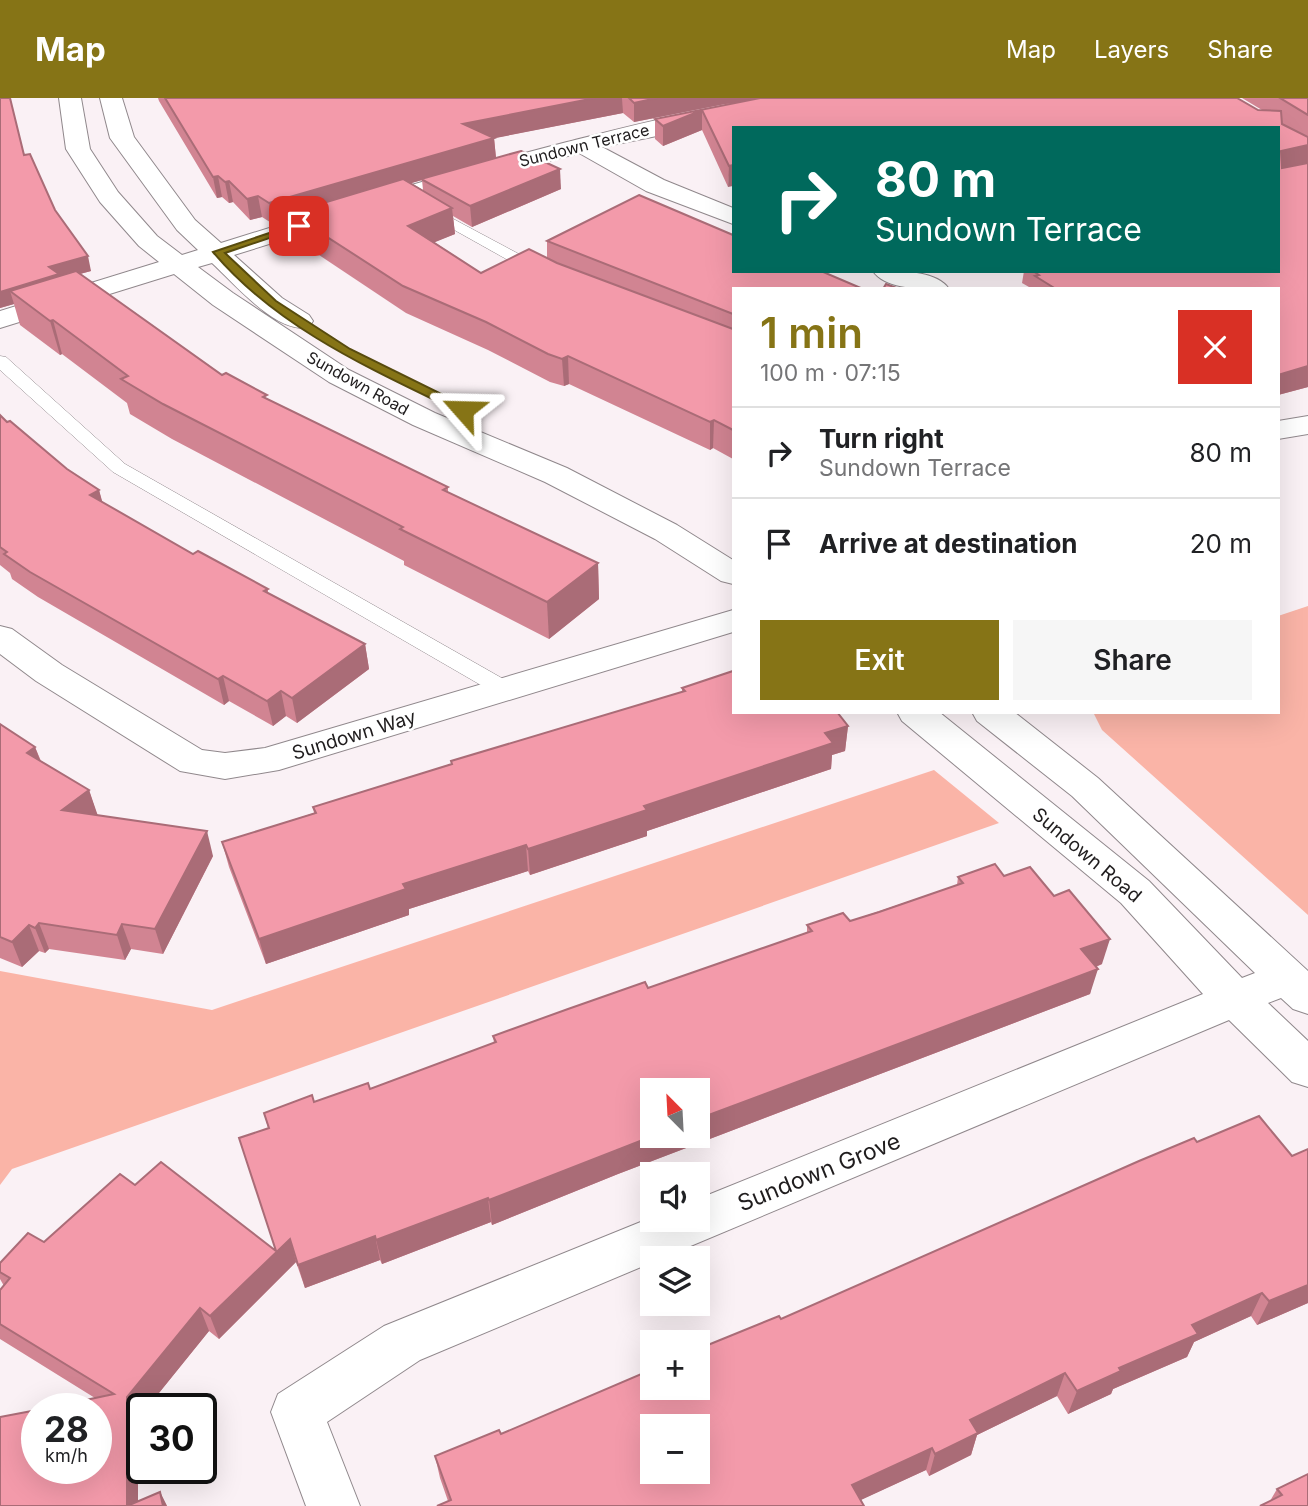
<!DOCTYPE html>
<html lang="en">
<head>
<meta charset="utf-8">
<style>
  body { margin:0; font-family:Inter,sans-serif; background:#f6f6f6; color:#202124; height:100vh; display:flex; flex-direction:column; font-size:26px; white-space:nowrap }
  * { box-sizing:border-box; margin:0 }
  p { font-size:23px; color:#757577 }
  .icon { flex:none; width:38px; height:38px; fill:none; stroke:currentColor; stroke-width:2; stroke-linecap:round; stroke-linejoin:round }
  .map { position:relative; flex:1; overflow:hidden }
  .panel { position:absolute; left:732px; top:189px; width:548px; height:427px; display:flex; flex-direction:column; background:#fff; border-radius:0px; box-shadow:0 7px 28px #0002 }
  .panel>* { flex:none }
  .banner { position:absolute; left:732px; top:28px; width:548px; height:147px; border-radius:0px; box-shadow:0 7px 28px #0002; background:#00695c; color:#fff; overflow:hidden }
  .needle { width:46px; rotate:336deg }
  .controls { position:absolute; left:640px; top:980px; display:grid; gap:14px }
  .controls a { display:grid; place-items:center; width:70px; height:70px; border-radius:0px; background:#fff; box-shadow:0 7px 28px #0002; font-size:35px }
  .speed { position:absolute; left:21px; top:1295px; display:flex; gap:14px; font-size:35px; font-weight:700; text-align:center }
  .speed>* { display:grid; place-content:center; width:91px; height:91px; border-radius:50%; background:#fff; box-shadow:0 7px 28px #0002; line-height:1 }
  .speed small { font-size:18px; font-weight:400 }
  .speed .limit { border:4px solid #111; border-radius:10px; background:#fff; color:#111 }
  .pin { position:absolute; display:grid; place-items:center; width:60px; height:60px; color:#fff; margin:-30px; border-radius:14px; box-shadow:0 4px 10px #0006 }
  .me { position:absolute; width:77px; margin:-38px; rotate:295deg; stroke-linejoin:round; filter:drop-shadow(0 0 5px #0008) }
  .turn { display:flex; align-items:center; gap:24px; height:147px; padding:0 28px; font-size:32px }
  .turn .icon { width:91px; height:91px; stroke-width:2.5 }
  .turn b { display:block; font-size:49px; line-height:60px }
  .round { display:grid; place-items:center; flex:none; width:74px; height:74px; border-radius:0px; background:#f6f6f6 }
  .summary { display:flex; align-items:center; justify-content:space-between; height:119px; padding:0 28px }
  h1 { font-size:42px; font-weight:600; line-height:52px; color:#867416 }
  .primary-button { display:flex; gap:14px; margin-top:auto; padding:14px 28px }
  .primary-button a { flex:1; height:80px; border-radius:0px; background:#867416; color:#fff; font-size:28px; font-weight:600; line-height:80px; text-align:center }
  .primary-button a+a { background:#f6f6f6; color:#202124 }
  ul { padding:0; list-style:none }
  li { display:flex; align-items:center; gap:21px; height:91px; padding:0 28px; border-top:2px solid #e0e0e0 }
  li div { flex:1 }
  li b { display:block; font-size:26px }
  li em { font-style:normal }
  header { display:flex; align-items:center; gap:42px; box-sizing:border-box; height:98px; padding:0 35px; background:#867416; color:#fff }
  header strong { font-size:33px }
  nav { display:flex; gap:38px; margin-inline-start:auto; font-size:24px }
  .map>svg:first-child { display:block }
</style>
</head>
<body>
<header>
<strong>Map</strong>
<nav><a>Map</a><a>Layers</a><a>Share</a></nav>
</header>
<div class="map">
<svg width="1308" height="1408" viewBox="0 0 1308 1408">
  <rect width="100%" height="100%" fill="#faf1f5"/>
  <g fill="#fab4a7">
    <path d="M 1308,508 L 1308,817 L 1102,632 L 1093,614 L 1278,614 L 1278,518 Z"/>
    <path d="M 934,672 L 999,725 L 12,1071 L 0,1087 L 0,873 L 212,912 Z"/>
  </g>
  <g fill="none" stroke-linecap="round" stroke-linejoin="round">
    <g stroke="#90888c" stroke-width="1">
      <g id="service">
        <path d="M 429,108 L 545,170 L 547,173 L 539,178 L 533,176 L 424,115 L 422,112 Z"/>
        <path d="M 0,258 L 6,259 L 125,366 L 514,587 L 517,592 L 514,597 L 498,597 L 113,374 L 0,272 Z"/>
      </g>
    </g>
    <g stroke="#90888c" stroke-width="2">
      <g id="minor">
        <path d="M 59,0 L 81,0 L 90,51 L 118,94 L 157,138 L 182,157 L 198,152 L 177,132 L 110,40 L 100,0 L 122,0 L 134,39 L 195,122 L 221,145 C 336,109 450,74 567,44 C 650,23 736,0 822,0 L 819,5 L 811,7 L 602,49 L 664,82 L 733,110 L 733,126 L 646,93 L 579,55 L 462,86 L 234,157 L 282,200 L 309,217 L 313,223 L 309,229 C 277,237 234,185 212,165 L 198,169 L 233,195 L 349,272 L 435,315 L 567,370 L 677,427 L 733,462 L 733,486 L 721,483 L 655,441 L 545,384 L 413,327 L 329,284 L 213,207 L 174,176 L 0,230 L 0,213 L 159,164 L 139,148 L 100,104 L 66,51 Z"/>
        <path d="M 873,173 C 894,173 936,171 949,191 C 928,191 886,193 873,173 Z"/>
        <path d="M 1308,318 L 1308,336 L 1278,341 L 1278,323 Z"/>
        <path d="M 733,512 L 733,534 L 279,672 L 225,681 L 180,673 L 36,583 L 0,556 L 0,528 L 12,531 L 62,567 L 202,652 L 225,655 L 265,650 Z"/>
        <path d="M 897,614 L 939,614 L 1149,783 L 1242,880 L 1255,875 L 1072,698 L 977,623 L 972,614 L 1014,614 L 1098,680 L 1308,873 L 1308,916 L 1293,911 L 1281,900 L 1268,905 L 1308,943 L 1308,989 L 1292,984 L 1229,922 L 662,1160 L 653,1160 L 653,1164 L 420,1262 L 327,1324 L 360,1408 L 306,1408 L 271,1314 L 278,1296 L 384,1228 L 653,1119 L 653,1122 L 698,1122 L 698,1101 L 1203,896 L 1121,805 L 902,623 Z"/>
      </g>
    </g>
    <use href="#service" fill="#fff" fill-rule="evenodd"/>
    <use href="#minor" fill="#fff" fill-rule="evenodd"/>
  </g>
  <g fill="#d18492" fill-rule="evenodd">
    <path d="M 158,0 L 1237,0 L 1258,12 L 1262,12 L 1242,0 L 1308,0 L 1308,289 L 1278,297 L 1278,191 L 1028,191 L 1029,189 L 1022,185 L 1024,173 L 1278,173 L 1278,30 L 733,30 L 728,89 L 702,32 L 663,48 L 655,41 L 655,21 L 735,5 L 725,6 L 634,24 L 623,15 L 494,40 L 496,60 L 561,91 L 472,129 L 453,118 L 455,136 L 434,144 L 481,175 L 547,160 L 547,143 L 733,191 L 733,361 L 713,350 L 710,352 L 569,286 L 564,288 L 550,284 L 488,252 L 406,215 L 295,141 L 291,121 L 273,126 L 262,119 L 250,122 L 233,104 L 229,105 L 222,99 L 217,100 L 159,3 ZM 422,82 L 423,92 L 411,85 Z"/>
    <path d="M 24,57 L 55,112 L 91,173 L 80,176 L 222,277 L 268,301 L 448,389 L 448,394 L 598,465 L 599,501 L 549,541 L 404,467 L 404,463 L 172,341 L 130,316 L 127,305 L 62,256 L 60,257 L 20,227 L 14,206 L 0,210 Z"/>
    <path d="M 0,317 L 7,324 L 67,371 L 99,392 L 102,404 L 193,456 L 268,491 L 268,496 L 365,546 L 369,571 L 297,625 L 286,618 L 273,628 L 229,603 L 224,607 L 38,499 L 12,481 L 10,475 L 0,467 Z"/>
    <path d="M 682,590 L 848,628 L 845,653 L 832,657 L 831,671 L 647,733 L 647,738 L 530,777 L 528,773 L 409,811 L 409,817 L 266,866 L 229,769 L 222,744 L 314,715 L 313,709 L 451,666 L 451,663 L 682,594 Z"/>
    <path d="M 0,626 L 35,649 L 41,663 L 89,692 L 97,717 L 213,758 L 163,856 L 131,851 L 125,862 L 49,851 L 45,855 L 39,853 L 22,869 L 0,860 Z"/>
    <path d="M 1004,778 L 1102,866 L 1096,869 L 1090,896 L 618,1076 L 492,1127 L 491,1124 L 382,1166 L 380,1162 L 305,1190 L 296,1164 L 219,1241 L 209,1233 L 146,1311 L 142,1311 L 142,1317 L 138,1321 L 138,1403 L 160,1394 L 167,1408 L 0,1408 L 95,1300 L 0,1241 L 0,1192 L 4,1188 L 0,1181 L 0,1165 L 44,1144 L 135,1087 L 276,1153 L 268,1030 L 264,1015 L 370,991 L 494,945 L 493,938 L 648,890 L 807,835 L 807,827 L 850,823 L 957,787 L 958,779 Z"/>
    <path d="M 1197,1044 L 1292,1058 L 1308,1051 L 1308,1205 L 1257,1227 L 1251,1218 L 1194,1244 L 1187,1259 L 1113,1291 L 1111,1296 L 1068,1316 L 1057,1298 L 977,1337 L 971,1357 L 929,1378 L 926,1372 L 860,1402 L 448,1403 L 440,1380 L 435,1358 L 501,1336 L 781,1221 Z"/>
    <path d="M 1277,1391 L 1308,1408 L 1270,1403 Z"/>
  </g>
  <g fill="#aa6c77">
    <path d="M 595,0 L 622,0 L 623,15 L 465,46 L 463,26 Z"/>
    <path d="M 657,0 L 792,0 L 725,6 L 634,24 L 634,5 Z"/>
    <path d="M 702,12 L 702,32 L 663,48 L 663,28 Z"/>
    <path d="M 494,40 L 496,60 L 421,81 L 422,82 L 297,119 L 290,115 L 291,121 L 273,126 L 269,105 Z"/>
    <path d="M 1308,47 L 1308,66 L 1278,73 L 1281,53 Z"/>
    <path d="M 733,67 L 733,88 L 728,89 L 729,68 Z"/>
    <path d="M 560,71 L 561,91 L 472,129 L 470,108 Z"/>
    <path d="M 218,78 L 222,99 L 217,100 L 213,79 Z"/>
    <path d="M 229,83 L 233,104 L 229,105 L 225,84 Z"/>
    <path d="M 258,98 L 262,119 L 250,122 L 247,101 Z"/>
    <path d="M 452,110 L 455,136 L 411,154 L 408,128 Z"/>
    <path d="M 88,158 L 91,173 L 61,181 L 10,193 L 14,206 L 0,210 L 0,194 L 49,169 Z"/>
    <path d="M 53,222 L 62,256 L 60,257 L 50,223 Z"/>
    <path d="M 568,258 L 569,286 L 564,288 L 562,261 Z"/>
    <path d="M 1308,268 L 1308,289 L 1278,297 L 1278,277 Z"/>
    <path d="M 714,322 L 713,350 L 710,352 L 710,324 Z"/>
    <path d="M 99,392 L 106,417 L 90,397 Z"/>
    <path d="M 598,465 L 599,501 L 549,541 L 547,504 Z"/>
    <path d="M 365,546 L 369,571 L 297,625 L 292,600 Z"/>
    <path d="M 223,578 L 229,603 L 224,607 L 218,581 Z"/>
    <path d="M 281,593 L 286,618 L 273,628 L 267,603 Z"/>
    <path d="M 848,628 L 845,653 L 832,657 L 831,671 L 647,733 L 647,738 L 530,777 L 528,751 L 644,708 L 825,635 Z"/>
    <path d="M 35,649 L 45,675 L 27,655 Z"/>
    <path d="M 89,692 L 98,718 L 62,712 Z"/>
    <path d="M 207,733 L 213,758 L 163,856 L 155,831 Z"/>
    <path d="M 526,747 L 528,773 L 409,811 L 409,817 L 266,866 L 259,841 L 403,786 Z"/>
    <path d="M 39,825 L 49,851 L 45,855 L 35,830 Z"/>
    <path d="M 122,826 L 131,851 L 125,862 L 117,837 Z"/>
    <path d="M 29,827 L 39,853 L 22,869 L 12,844 Z"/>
    <path d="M 1110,841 L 1102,866 L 1074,877 L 1081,851 Z"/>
    <path d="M 1098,871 L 1090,896 L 618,1076 L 492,1127 L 489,1102 L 653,1038 L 698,1038 L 698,1021 Z"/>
    <path d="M 488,1100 L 491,1124 L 382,1166 L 376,1142 Z"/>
    <path d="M 375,1138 L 380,1162 L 305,1190 L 298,1167 Z"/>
    <path d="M 290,1141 L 296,1164 L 219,1241 L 210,1218 Z"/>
    <path d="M 1308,1187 L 1308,1205 L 1257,1227 L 1269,1203 Z"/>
    <path d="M 1262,1195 L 1251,1218 L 1194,1244 L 1187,1259 L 1113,1291 L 1111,1296 L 1068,1316 L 1077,1293 L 1119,1270 L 1192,1227 Z"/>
    <path d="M 200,1210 L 209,1233 L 146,1311 L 142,1311 L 142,1317 L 138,1321 L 138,1408 L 127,1408 L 127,1299 Z"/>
    <path d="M 1065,1275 L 1057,1298 L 977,1337 L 971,1357 L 929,1378 L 935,1356 L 970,1322 Z"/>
    <path d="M 932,1350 L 926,1372 L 848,1408 L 852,1387 Z"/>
    <path d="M 160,1394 L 167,1408 L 163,1408 Z"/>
  </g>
  <g fill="#f39aaa" stroke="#aa6c77" stroke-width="2" fill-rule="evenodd">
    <path d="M 0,0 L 10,0 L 24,57 L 30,56 L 55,112 L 88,158 L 49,169 L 59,176 L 0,194 Z"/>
    <path d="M 165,0 L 595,0 L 463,26 L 494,40 L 269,105 L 258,98 L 247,101 L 229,83 L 225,84 L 218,78 L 213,79 Z"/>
    <path d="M 629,0 L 657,0 L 634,5 Z"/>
    <path d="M 760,0 L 1237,0 L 1258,12 L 1281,13 L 1282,26 L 1308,39 L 1308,47 L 1281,53 L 1282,70 L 1308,65 L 1308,268 L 1278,277 L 1278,191 L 1056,191 L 1035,178 L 1039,177 L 1033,173 L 1278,173 L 1278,30 L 733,30 L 733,67 L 729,68 L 702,12 L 663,28 L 655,21 Z"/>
    <path d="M 1280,0 L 1308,0 L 1308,17 Z"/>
    <path d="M 521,53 L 560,71 L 470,108 L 421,81 Z"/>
    <path d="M 403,81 L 452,110 L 408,128 L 481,175 L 529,151 L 557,165 L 733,231 L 733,332 L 714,322 L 710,324 L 568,258 L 562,261 L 548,256 L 486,224 L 403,188 L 290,115 Z"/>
    <path d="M 639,97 L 733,137 L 733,173 L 821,173 L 863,191 L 733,191 L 733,216 L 547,143 Z"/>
    <path d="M 76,173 L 222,277 L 226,275 L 267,297 L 263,299 L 448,389 L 443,392 L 598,465 L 547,504 L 400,431 L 403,429 L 163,306 L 121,281 L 128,278 L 53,222 L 50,223 L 10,193 Z"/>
    <path d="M 886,186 L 899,191 L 883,191 Z"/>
    <path d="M 0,317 L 7,324 L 10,323 L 67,371 L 99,392 L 90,397 L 193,456 L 198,453 L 268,491 L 264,493 L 365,546 L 292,600 L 281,593 L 267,603 L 223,578 L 218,581 L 30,474 L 4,456 L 7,454 L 0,449 Z"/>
    <path d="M 733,573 L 733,614 L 837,614 L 848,628 L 825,635 L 833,645 L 644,708 L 647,712 L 528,751 L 526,747 L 403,786 L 406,791 L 259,841 L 222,744 L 316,715 L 313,709 L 452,666 L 451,663 L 685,593 L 682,590 Z"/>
    <path d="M 0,626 L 35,649 L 27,655 L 89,692 L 62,712 L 207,733 L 155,831 L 122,826 L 117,837 L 39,825 L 35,830 L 29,827 L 12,844 L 0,839 Z"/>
    <path d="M 995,766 L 1004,778 L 1030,769 L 1054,798 L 1069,792 L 1110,841 L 1081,851 L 1098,871 L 698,1021 L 698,992 L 653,992 L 653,1038 L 489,1102 L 488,1100 L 376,1142 L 375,1138 L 298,1167 L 290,1141 L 210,1218 L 200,1210 L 127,1299 L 127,1408 L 160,1394 L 163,1408 L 0,1408 L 0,1319 L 37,1312 L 37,1370 L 96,1370 L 96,1311 L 43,1311 L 114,1296 L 0,1226 L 0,1192 L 10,1180 L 0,1174 L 0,1165 L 28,1135 L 44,1144 L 120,1076 L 135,1087 L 161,1064 L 276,1153 L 239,1040 L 269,1030 L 264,1015 L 312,997 L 314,1004 L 368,985 L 370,991 L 496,944 L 493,938 L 568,911 L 645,884 L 648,890 L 812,833 L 807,827 L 843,815 L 850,823 L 879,814 L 963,785 L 958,779 Z"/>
    <path d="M 1259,1018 L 1292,1058 L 1308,1051 L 1308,1187 L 1269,1203 L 1262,1195 L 1192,1227 L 1198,1236 L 1119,1270 L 1121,1273 L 1077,1293 L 1065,1275 L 970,1322 L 978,1335 L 935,1356 L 932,1350 L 852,1387 L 864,1408 L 437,1408 L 451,1402 L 435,1358 L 499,1332 L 501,1336 L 653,1271 L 653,1290 L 698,1290 L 698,1251 L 779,1218 L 781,1221 L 1139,1063 L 1194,1040 L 1197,1044 ZM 653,1328 L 698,1328 L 698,1374 L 653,1374 Z"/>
    <path d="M 1308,1376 L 1308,1408 L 1260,1408 L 1282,1397 L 1277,1391 Z"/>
  </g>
  <path fill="#867416" stroke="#574b0e" stroke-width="2" d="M 296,126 L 305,128 L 225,155 L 276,203 L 350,251 L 468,309 L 468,314 L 459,314 C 371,271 277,230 213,154 Z"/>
  <g text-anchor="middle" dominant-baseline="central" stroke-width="5" stroke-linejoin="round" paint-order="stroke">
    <g font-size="16" fill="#1f1c1d" stroke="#fff">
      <text transform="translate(584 47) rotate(-14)">Sundown Terrace</text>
      <text transform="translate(358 285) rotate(29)">Sundown Road</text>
    </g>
    <g font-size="19" fill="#1f1c1d" stroke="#fff">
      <text transform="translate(354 637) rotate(-17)">Sundown Way</text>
      <text transform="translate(1087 757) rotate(40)">Sundown Road</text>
    </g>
    <g font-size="23" fill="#1f1c1d" stroke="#fff">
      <text transform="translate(819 1074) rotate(-22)">Sundown Grove</text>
    </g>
  </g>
</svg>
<div class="controls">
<a><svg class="needle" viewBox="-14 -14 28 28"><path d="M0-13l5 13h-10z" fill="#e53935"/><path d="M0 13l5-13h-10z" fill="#757577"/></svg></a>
<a><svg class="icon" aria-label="sound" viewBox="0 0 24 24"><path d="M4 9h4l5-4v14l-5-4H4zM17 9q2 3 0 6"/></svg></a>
<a><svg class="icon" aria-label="layers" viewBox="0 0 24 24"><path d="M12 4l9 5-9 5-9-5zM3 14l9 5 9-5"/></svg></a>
<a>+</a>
<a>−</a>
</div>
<div class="speed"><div>28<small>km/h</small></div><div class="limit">30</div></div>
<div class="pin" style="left:299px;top:128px;background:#d93025"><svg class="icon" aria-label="arrive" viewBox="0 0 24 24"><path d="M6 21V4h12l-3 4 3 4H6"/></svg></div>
<svg class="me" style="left:463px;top:312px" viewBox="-20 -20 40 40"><path d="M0-17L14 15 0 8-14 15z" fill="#867416" stroke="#fff" stroke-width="4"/></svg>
<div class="banner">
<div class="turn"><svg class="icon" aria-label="right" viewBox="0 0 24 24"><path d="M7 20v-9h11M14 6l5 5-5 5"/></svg><div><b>80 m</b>Sundown Terrace</div></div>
</div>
<section class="panel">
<div class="summary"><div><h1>1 min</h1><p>100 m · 07:15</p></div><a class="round" style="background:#d93025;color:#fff"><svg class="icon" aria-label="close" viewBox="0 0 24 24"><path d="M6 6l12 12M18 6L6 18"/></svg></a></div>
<ul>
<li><svg class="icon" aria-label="right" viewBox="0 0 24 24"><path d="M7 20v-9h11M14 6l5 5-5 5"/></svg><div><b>Turn right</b><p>Sundown Terrace</p></div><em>80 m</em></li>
<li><svg class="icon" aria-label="arrive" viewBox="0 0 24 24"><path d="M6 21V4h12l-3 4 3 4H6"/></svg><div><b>Arrive at destination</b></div><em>20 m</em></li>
</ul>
<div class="primary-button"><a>Exit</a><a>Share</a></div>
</section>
</div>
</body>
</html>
